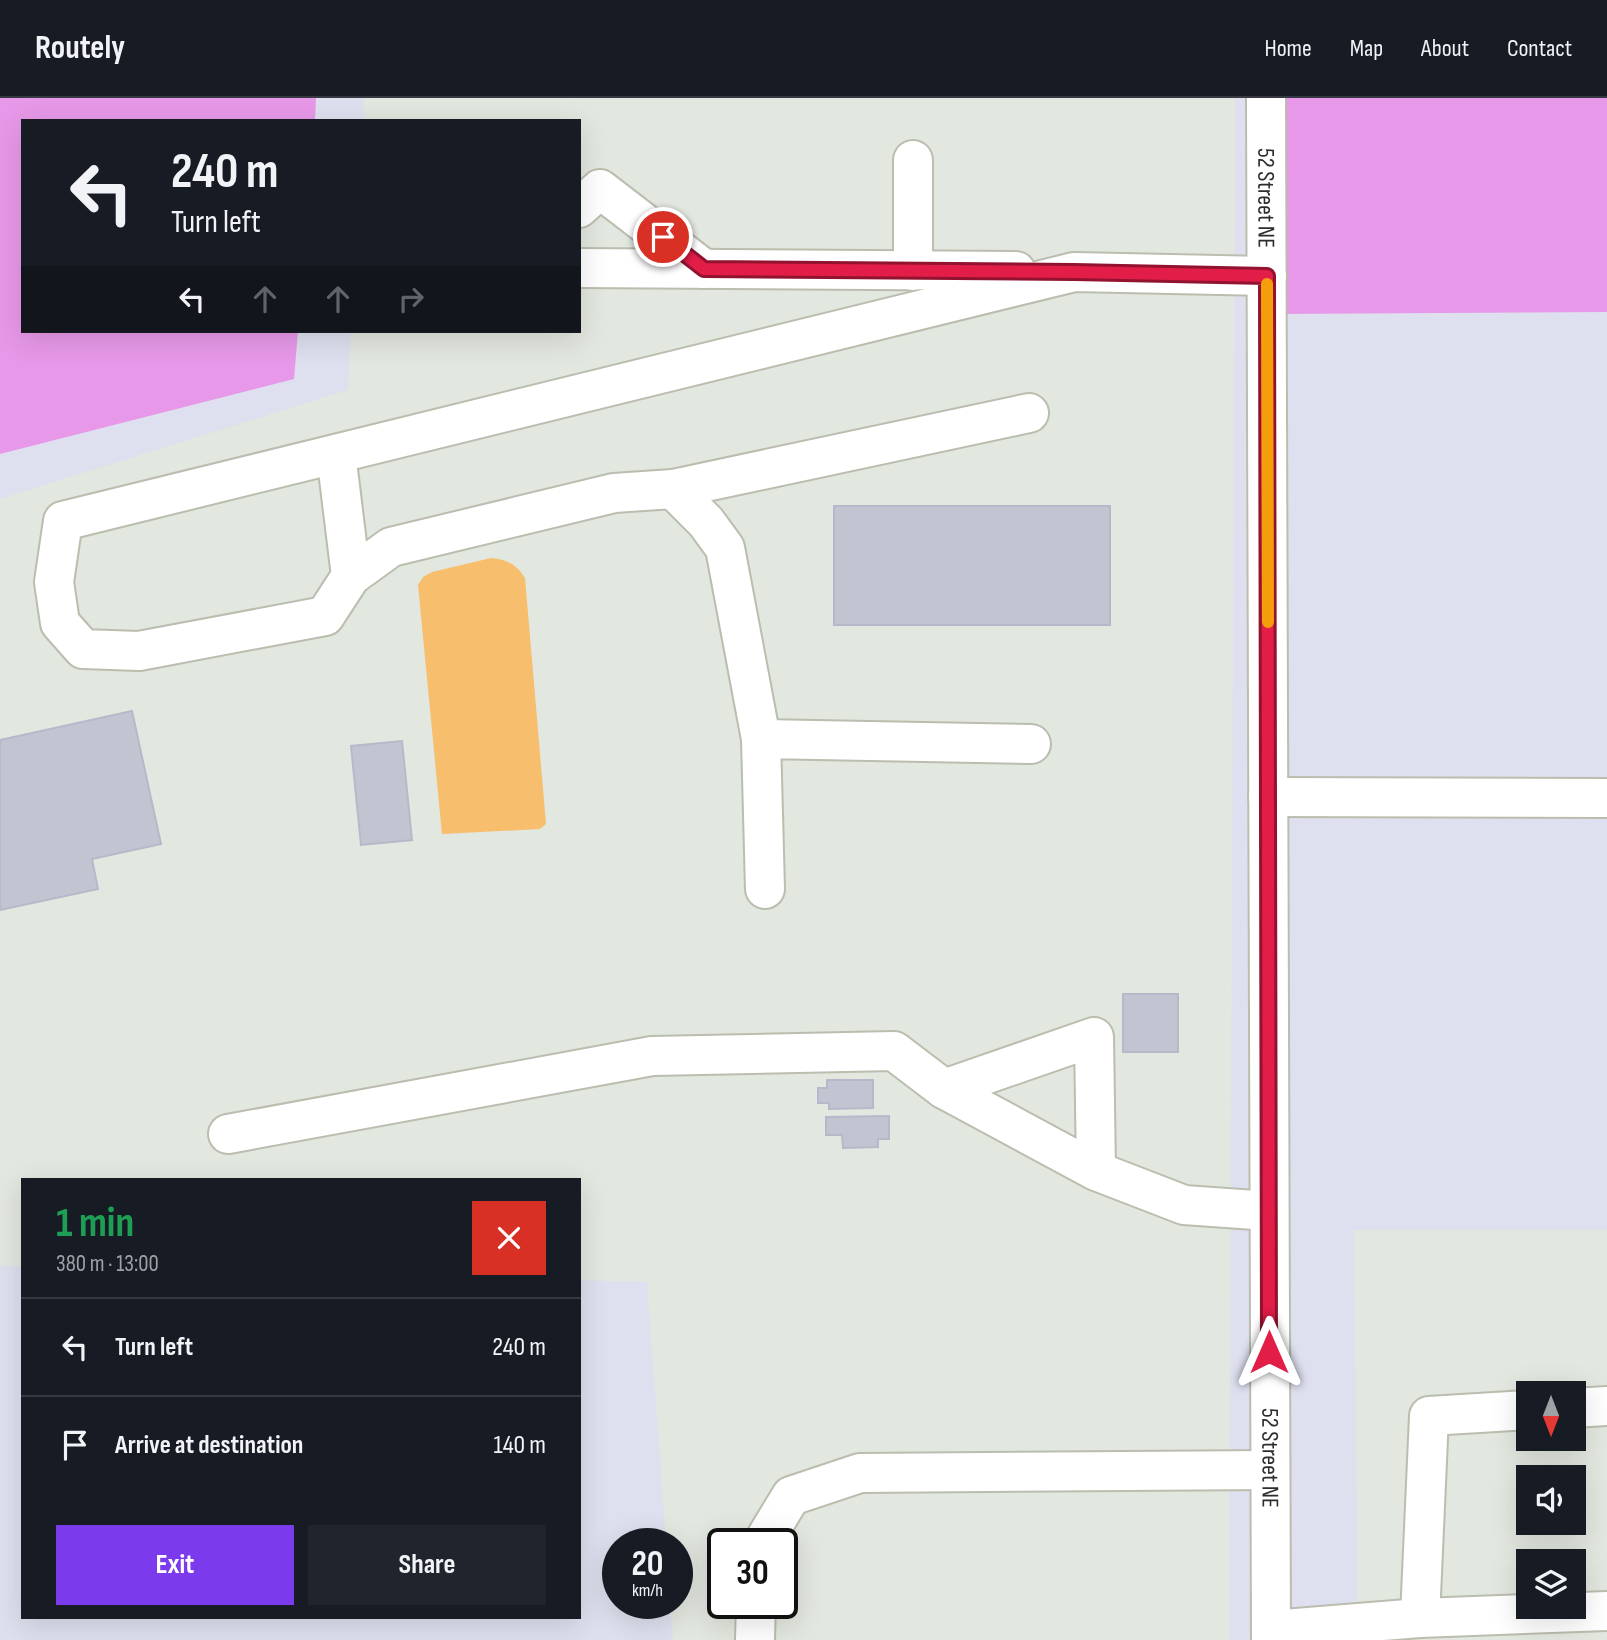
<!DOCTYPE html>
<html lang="en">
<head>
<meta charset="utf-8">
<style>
  body { margin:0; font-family:"Sofia Sans Condensed",sans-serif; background:#20242c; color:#f1f3f6; height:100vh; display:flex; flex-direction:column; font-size:26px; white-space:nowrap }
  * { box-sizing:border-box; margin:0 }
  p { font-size:23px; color:#9ea1a6 }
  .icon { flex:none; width:38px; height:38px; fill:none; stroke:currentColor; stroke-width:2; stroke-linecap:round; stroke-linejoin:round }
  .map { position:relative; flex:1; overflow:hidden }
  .drawer { position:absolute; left:21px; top:1080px; width:560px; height:441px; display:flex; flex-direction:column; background:#171b24; border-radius:0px; box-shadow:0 7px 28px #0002 }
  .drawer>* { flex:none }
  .hud { position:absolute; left:21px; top:21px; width:560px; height:214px; border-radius:0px; box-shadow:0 7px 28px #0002; background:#171b24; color:#f1f3f6; overflow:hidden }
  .needle { width:46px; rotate:180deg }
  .tools { position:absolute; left:1516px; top:1283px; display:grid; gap:14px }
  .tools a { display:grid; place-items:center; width:70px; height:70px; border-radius:0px; background:#171b24; box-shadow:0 7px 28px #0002; font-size:35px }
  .speed { position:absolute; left:602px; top:1430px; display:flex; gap:14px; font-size:35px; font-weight:700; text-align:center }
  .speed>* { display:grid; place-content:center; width:91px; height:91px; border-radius:50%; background:#171b24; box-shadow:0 7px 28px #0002; line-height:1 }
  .speed small { font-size:18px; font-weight:400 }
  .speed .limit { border:4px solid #111; border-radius:10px; background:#fff; color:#111 }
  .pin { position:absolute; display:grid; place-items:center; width:60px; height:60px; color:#fff; margin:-30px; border:4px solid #fff; border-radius:50%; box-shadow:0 2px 7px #0007 }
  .me { position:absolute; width:77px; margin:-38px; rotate:0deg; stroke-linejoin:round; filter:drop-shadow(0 0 5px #0008) }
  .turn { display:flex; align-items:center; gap:24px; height:147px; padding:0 35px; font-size:32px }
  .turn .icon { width:91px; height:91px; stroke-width:2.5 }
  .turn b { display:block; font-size:49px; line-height:60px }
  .lanes { display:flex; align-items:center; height:66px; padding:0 35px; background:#0003; justify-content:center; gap:35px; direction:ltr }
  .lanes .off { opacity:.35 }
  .round { display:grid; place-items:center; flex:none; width:74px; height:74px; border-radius:0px; background:#20242c }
  .overview { display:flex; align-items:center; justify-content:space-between; height:119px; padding:0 35px }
  h1 { font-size:42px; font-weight:700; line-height:52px; color:#1e9e55 }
  .button { display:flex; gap:14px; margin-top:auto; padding:14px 35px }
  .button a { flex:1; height:80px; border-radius:0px; background:#7c3aed; color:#fff; font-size:28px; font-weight:700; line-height:80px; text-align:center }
  .button a+a { background:#20242c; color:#f1f3f6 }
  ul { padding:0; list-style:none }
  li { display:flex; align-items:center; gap:21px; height:98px; padding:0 35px; border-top:2px solid #363941 }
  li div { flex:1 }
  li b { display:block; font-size:26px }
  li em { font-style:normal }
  header { display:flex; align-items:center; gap:42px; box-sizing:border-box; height:98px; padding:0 35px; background:#171b24; border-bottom:2px solid #363941 }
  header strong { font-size:33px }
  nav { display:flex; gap:38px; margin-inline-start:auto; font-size:24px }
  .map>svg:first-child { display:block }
</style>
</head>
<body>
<header>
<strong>Routely</strong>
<nav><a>Home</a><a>Map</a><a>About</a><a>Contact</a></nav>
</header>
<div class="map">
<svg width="1607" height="1542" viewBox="0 0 1607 1542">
  <rect width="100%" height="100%" fill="#dee0ef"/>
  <g fill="#e2e7df" fill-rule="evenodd">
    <path d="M 364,0 L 1235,0 L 1229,1542 L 673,1542 L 670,1505 L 677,1505 L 677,1446 L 666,1445 L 647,1184 L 579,1182 L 579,1082 L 23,1082 L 23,1168 L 0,1168 L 0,401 L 348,292 L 351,233 L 579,233 L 579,23 L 363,23 ZM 723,1446 L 782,1446 L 782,1505 L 723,1505 Z"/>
    <path d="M 1354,1132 L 1607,1132 L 1607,1542 L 1358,1542 ZM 1528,1295 L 1573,1295 L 1573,1340 L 1528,1340 ZM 1528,1379 L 1573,1379 L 1573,1424 L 1528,1424 ZM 1528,1463 L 1573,1463 L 1573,1508 L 1528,1508 Z"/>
  </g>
  <g fill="#e798e8">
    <path d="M 0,0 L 316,0 L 315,23 L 23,23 L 23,233 L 298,233 L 294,281 L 0,356 Z"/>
    <path d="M 1266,0 L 1607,0 L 1607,214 L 1267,216 Z"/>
  </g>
  <path fill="#f6be6d" d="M 491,460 C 508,462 516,466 525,480 L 546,726 L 540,731 L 442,736 L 418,487 L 423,479 L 432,474 Z"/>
  <g fill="#c3c4d1" stroke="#b8b8cb" stroke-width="2">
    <rect x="834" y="408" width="276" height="119"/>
    <path d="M 132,613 L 161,746 L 92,761 L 98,791 L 0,812 L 0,642 Z"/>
    <path d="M 402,643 L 412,742 L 361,747 L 351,648 Z"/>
    <rect x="1123" y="896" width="55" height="58"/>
    <path d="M 827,982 L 873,982 L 873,1010 L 829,1011 L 829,1005 L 818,1005 L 818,990 L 827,990 Z"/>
    <path d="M 889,1018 L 889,1041 L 878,1041 L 878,1049 L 843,1050 L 842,1037 L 826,1037 L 826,1019 Z"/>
  </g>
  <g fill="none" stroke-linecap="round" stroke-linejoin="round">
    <g stroke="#bbbdae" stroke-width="42">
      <g id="minor">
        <path id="s1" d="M 1266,0 L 1271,1542"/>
        <path d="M 913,62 L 913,173"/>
        <path d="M 579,110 L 600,91 L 704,171"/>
        <path d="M 579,170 L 1016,173"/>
        <path d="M 336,356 L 351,478"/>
        <path d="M 673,391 L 1029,315"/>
        <path d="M 761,641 L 725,450 L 706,424 L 673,391 L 614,395 L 391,449 L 351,478 L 325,518 L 139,553 L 83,551 L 60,525 L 54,484 L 63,423 L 1074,174 L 1267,178"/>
        <path d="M 1268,699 L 1607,700"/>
        <path d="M 765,791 L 761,641 L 1031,646"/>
        <path d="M 228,1036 L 652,958 L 894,953 L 944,991"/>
        <path d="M 1096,1073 L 1094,939 L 944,991 L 1096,1073 L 1184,1107 L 1269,1113"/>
        <path d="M 1573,1310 L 1607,1308"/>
        <path d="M 762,1446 L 791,1398 L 860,1375 L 1270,1372"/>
        <path d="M 1420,1520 L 1429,1318 L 1528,1312"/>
        <path d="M 1271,1532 L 1420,1520 L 1607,1513"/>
        <path d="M 755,1542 L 756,1505"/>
      </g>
    </g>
    <use href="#minor" stroke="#fff" stroke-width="38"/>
  </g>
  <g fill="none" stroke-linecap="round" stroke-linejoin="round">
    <g stroke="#92132f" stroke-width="18">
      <path id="route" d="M 663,139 L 704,171 L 1074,174 L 1267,178 L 1269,1254"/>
    </g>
    <use href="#route" stroke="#e11d48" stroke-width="12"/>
    <path stroke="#f59e0b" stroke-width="12" d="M 1267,186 L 1268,524"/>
  </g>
  <g text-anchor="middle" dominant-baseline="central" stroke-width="5" stroke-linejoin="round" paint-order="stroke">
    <g font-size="24" fill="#2d2d2d" stroke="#fff">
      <text stroke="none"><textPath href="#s1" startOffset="100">52 Street NE</textPath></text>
      <text stroke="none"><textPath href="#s1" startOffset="1360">52 Street NE</textPath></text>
    </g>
  </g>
</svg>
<div class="tools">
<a><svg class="needle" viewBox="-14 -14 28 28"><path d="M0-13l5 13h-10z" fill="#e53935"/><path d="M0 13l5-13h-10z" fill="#9ea1a6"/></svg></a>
<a><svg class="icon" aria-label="sound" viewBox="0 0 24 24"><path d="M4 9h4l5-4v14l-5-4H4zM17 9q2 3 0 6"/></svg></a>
<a><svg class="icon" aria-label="layers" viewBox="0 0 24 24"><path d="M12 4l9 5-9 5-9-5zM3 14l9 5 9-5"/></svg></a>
</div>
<div class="speed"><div>20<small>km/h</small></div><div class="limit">30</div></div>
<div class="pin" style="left:663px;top:139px;background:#d93025"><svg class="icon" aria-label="arrive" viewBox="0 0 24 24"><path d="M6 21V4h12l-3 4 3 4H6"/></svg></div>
<svg class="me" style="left:1269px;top:1254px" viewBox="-20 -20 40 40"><path d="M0-17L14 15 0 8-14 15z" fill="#e11d48" stroke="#fff" stroke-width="4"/></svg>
<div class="hud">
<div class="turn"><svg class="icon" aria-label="left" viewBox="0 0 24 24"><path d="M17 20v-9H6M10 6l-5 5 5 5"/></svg><div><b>240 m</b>Turn left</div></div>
<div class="lanes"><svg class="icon" aria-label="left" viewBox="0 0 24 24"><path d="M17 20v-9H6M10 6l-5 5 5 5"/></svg><svg class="icon off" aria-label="ahead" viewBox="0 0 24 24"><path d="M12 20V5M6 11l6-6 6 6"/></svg><svg class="icon off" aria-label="ahead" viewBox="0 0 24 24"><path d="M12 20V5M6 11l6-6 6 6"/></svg><svg class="icon off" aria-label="right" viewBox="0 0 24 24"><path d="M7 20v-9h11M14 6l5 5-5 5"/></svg></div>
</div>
<section class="drawer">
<div class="overview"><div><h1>1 min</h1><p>380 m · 13:00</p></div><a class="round" style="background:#d93025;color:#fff"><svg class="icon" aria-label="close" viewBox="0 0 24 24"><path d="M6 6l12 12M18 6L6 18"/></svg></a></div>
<ul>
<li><svg class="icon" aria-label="left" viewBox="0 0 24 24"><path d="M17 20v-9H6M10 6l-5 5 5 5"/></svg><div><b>Turn left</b></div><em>240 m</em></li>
<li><svg class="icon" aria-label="arrive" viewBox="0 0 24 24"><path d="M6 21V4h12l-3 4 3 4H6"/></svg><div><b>Arrive at destination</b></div><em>140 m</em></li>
</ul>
<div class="button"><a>Exit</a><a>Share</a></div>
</section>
</div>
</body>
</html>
